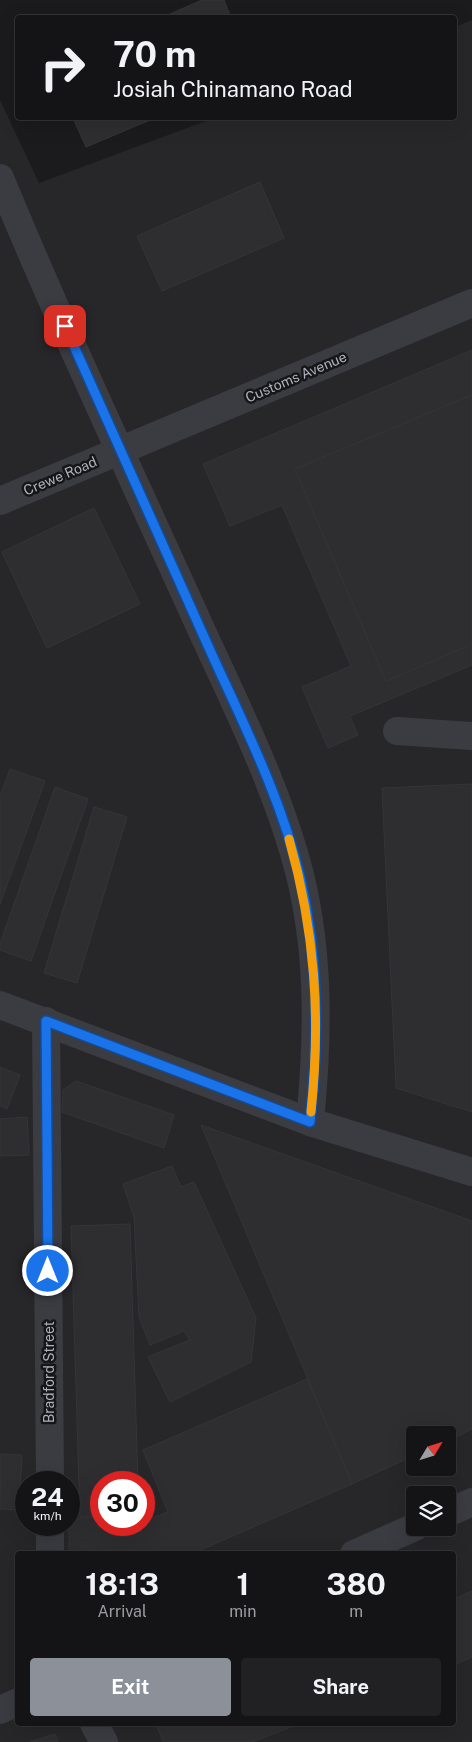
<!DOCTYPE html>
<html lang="en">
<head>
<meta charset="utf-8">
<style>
  body { margin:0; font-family:"Public Sans",sans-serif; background:#212123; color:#f1f3f6; height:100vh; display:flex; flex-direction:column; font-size:19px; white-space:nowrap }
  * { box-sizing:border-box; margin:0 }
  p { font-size:16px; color:#9d9ea1 }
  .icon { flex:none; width:28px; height:28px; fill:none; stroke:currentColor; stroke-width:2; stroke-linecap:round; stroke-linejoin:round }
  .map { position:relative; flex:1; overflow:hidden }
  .drawer { position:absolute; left:15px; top:1551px; width:441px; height:175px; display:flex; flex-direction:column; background:#141416; border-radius:5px; box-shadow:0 5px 20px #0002,0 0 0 1px #333335 }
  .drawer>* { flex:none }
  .top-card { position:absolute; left:15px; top:15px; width:442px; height:105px; border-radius:5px; box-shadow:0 5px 20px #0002,0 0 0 1px #333335; background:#141416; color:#f1f3f6; overflow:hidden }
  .needle { width:32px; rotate:52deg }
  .fabs { position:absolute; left:406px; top:1426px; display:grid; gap:10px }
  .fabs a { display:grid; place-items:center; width:50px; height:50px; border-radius:5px; background:#141416; box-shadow:0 5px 20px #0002,0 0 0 1px #333335; font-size:25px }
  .speed { position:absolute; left:15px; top:1471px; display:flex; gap:10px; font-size:25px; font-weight:700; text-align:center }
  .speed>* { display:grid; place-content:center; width:65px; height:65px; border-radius:50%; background:#141416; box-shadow:0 5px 20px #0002,0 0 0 1px #333335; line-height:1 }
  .speed small { font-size:12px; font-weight:400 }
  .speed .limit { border:8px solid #d22; background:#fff; color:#111 }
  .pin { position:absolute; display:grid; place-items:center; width:42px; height:42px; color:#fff; margin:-21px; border-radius:10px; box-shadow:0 2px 8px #0006 }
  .me { position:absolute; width:55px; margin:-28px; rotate:0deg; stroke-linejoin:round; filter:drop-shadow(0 0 4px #0008) }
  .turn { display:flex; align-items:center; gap:18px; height:105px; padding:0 15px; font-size:22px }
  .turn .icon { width:65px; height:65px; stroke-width:2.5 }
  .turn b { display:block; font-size:35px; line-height:42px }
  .eta { display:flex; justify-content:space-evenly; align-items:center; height:85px; text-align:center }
  .eta b { font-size:30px; font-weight:700; line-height:35px }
  .cta { display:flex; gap:10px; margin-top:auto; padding:10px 15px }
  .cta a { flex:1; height:58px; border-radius:5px; background:#8c9099; color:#fff; font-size:20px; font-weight:700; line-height:58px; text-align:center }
  .cta a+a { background:#212123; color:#f1f3f6 }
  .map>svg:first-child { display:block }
</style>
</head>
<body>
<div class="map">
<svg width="472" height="1742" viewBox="0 0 472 1742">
  <rect width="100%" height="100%" fill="#1b1b1d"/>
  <path fill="#27272a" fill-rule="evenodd" d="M 472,20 L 472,1742 L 0,1742 L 0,100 L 39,183 L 214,118 L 455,118 L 455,27 ZM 415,1435 L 448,1435 L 448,1468 L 415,1468 ZM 26,1482 L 69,1482 L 69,1525 L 26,1525 ZM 101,1482 L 144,1482 L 144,1525 L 101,1525 ZM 415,1495 L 448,1495 L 448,1528 L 415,1528 ZM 18,1554 L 454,1554 L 454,1724 L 18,1724 Z"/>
  <g fill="#2e2e31" stroke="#353539">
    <path d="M 202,0 L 224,0 L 231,18 L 161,18 Z"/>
    <path d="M 73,118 L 155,118 L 86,147 Z"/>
    <path d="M 260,182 L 284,238 L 162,291 L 137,236 Z"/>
    <path d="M 472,350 L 472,395 L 295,469 L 386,681 L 472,644 L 472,665 L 350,716 L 358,735 L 328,748 L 302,687 L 351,666 L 282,505 L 230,526 L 203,464 Z"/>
    <path d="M 472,395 L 472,644 L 386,681 L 295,469 Z"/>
    <path d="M 94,508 L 140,604 L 47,648 L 2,552 Z"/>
    <path d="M 10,769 L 45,781 L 0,904 L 0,796 Z"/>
    <path d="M 472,784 L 472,1112 L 396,1088 L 382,788 Z"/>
    <path d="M 55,787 L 88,799 L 31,961 L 0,950 L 0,944 Z"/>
    <path d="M 94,807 L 127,817 L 77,983 L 44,973 Z"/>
    <path d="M 0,1067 L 20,1075 L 7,1109 L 0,1106 Z"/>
    <path d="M 76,1081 L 174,1115 L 164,1148 L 62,1112 L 63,1090 Z"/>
    <path d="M 27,1117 L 29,1155 L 0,1156 L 0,1119 Z"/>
    <path d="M 201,1125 L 472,1221 L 472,1429 L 448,1441 L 448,1435 L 415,1435 L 415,1455 L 352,1484 Z"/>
    <path d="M 172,1166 L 181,1187 L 194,1182 L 256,1318 L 251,1362 L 170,1402 L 148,1357 L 190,1340 L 184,1331 L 150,1345 L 139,1317 L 134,1217 L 123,1184 Z"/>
    <path d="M 130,1224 L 138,1482 L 101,1482 L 101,1517 L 80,1517 L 71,1226 Z"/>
    <path d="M 307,1379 L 352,1484 L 191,1554 L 69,1554 L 69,1519 L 101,1517 L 101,1525 L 144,1525 L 144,1518 L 147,1520 L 168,1512 L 143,1450 Z"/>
    <path d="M 0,1454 L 22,1455 L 19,1510 L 0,1509 Z"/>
    <path d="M 472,1591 L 472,1657 L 454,1665 L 454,1599 Z"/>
    <path d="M 156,1724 L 299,1724 L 252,1742 L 163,1742 Z"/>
    <path d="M 55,1734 L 58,1742 L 30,1742 Z"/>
  </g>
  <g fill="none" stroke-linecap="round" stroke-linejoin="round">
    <g stroke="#3b3c42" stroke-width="28">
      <path d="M 0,178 C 61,326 130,472 196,618 C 233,700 278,787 300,875 C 320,957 318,1039 310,1122"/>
      <path d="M 0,501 L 472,303"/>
      <path d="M 397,731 L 472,736"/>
      <path d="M 0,1005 L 310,1122 L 472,1172"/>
      <path d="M 46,1021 L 50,1482"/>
      <path d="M 448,1513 L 472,1502"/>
      <path d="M 50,1525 L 50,1554"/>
      <path d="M 354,1554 L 415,1527"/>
      <path d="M 0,1710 L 18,1702"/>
      <path d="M 94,1724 L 104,1742"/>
    </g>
  </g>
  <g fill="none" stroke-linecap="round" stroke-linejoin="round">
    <g stroke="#114b97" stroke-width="12">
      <path id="route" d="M 48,1271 L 46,1021 L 310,1122 C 319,1039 319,958 300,877 C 281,797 242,721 209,648 C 161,540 113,433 65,326"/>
    </g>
    <use href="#route" stroke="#1a73e8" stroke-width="9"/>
    <path stroke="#f59e0b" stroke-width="9" d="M 289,839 C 315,931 321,1017 311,1112"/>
  </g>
  <g text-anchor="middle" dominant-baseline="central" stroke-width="5" stroke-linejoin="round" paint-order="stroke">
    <g font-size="14" fill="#adb1bd" stroke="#161618">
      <text transform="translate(296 377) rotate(-23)">Customs Avenue</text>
      <text transform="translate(60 476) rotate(-23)">Crewe Road</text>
      <text transform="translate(49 1372) rotate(-90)">Bradford Street</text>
    </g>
  </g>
</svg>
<div class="fabs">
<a><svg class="needle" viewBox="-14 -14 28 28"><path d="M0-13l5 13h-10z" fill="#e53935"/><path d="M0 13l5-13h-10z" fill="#9d9ea1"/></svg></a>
<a><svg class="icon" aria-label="layers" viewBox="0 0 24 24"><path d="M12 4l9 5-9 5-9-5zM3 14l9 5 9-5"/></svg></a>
</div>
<div class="speed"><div>24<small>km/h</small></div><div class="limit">30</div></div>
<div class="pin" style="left:65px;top:326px;background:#d93025"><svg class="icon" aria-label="arrive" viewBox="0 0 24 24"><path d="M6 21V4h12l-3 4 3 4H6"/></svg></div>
<svg class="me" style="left:48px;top:1271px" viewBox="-20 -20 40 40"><circle r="17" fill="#1a73e8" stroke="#fff" stroke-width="3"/><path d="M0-11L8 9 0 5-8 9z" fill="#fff"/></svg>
<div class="top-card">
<div class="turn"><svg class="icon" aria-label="right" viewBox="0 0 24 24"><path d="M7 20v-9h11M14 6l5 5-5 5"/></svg><div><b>70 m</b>Josiah Chinamano Road</div></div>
</div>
<section class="drawer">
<div class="eta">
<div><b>18:13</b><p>Arrival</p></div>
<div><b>1</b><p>min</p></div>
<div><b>380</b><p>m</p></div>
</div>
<div class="cta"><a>Exit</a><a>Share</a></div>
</section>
</div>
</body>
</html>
